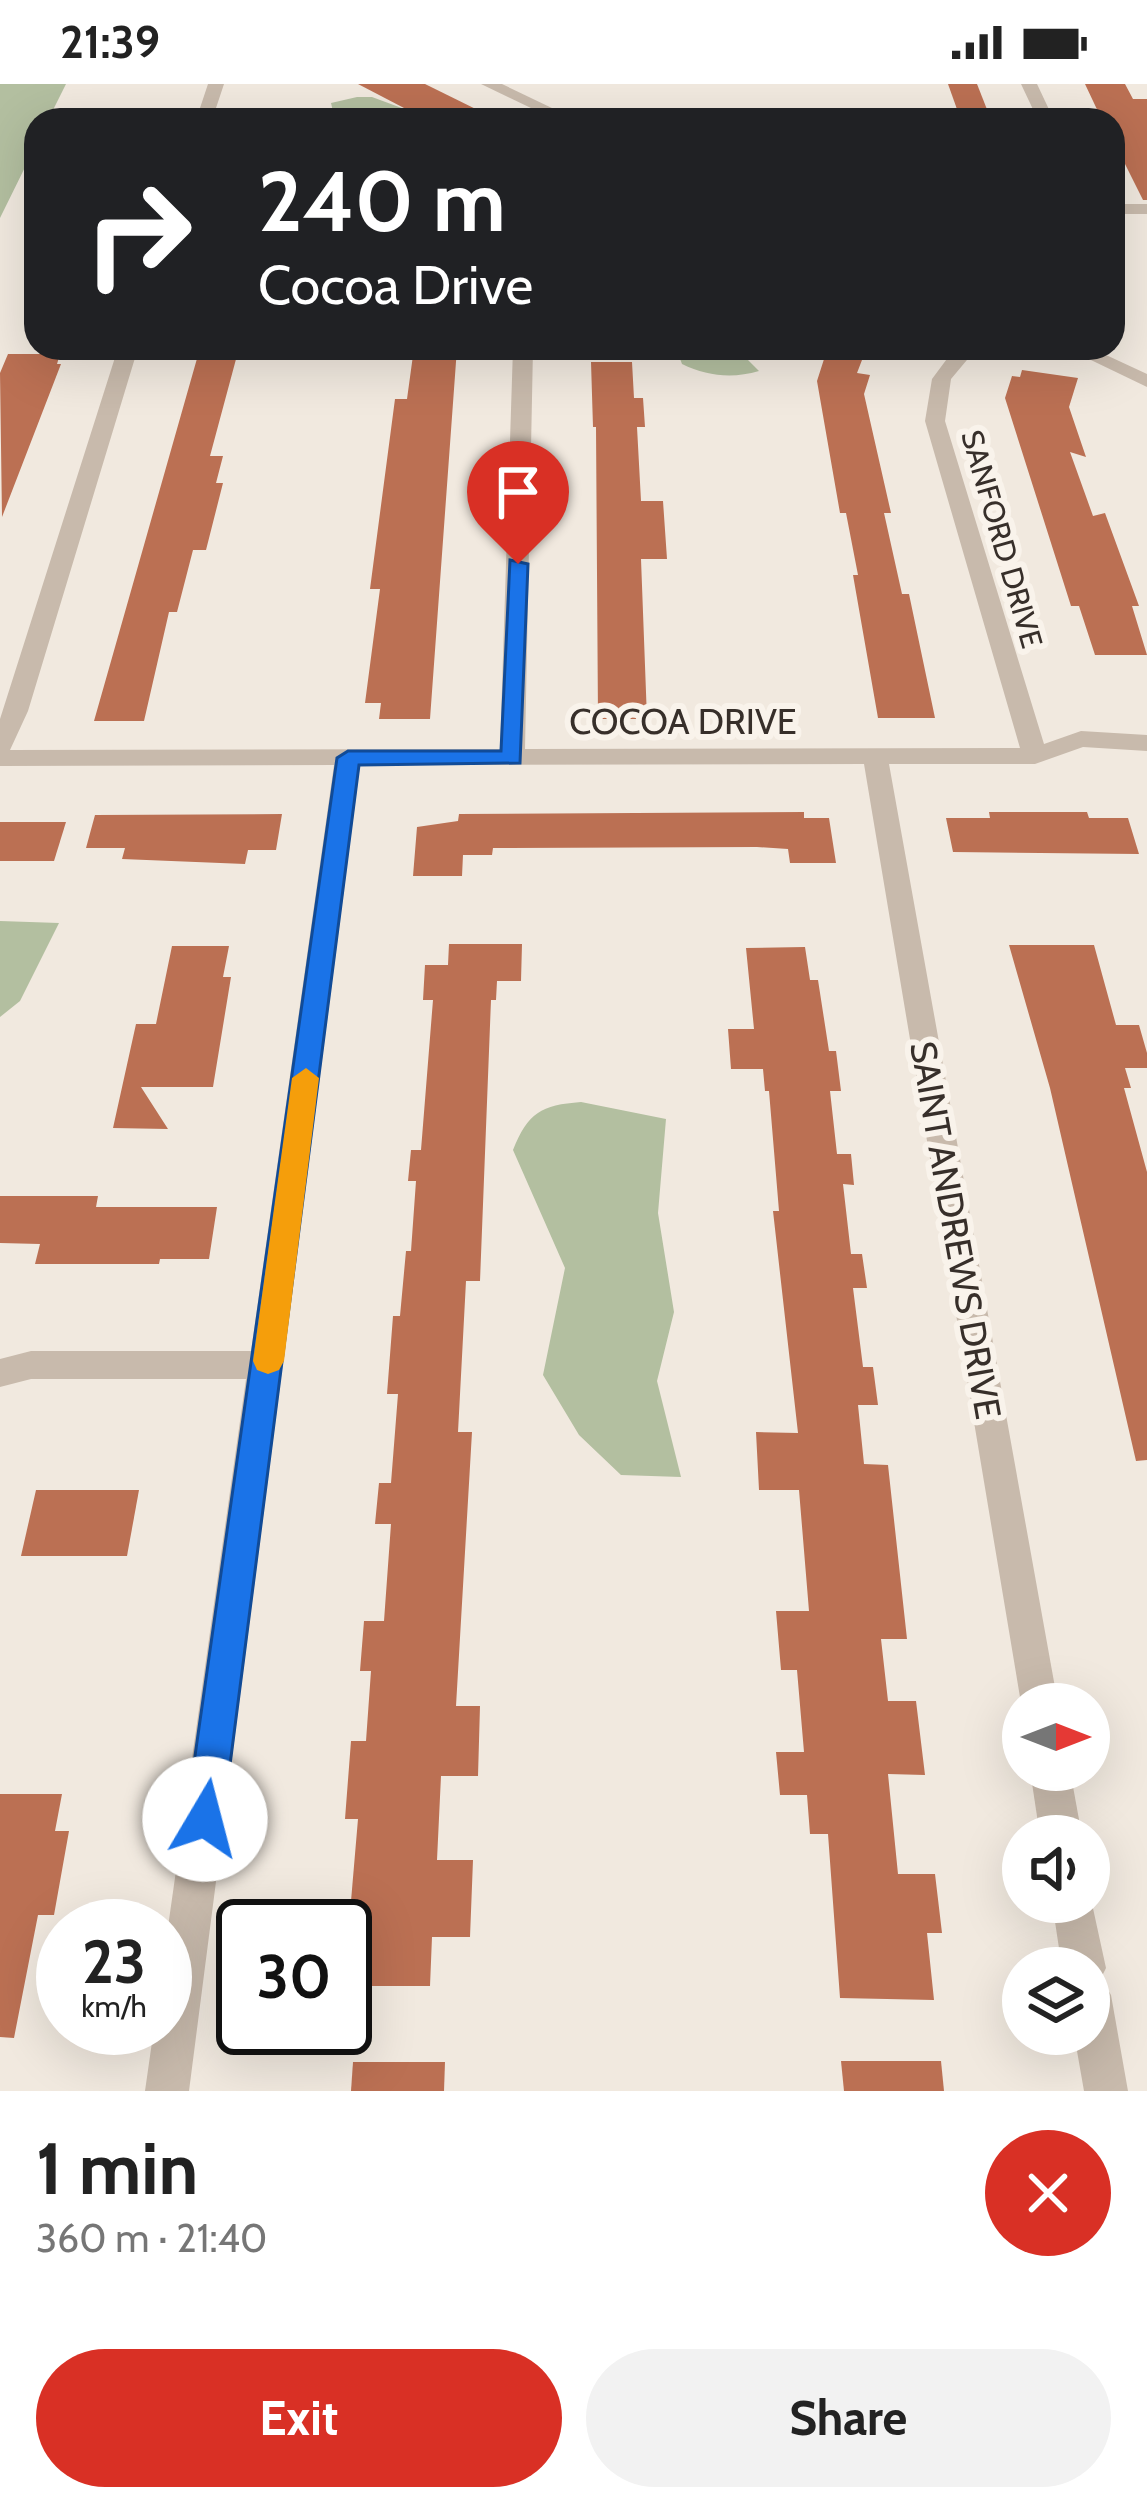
<!DOCTYPE html>
<html lang="en">
<head>
<meta charset="utf-8">
<style>
  body { margin:0; font-family:Cabin,sans-serif; background:#f2f2f2; color:#222; height:100vh; display:flex; flex-direction:column; font-size:45px; white-space:nowrap }
  * { box-sizing:border-box; margin:0 }
  p { font-size:39px; color:#767676 }
  .icon { flex:none; width:66px; height:66px; fill:none; stroke:currentColor; stroke-width:2; stroke-linecap:round; stroke-linejoin:round }
  .map { position:relative; height:2007px; overflow:hidden }
  .side { display:flex; flex-direction:column; background:#fff; flex:1 }
  .side>* { flex:none }
  .guide { position:absolute; left:24px; top:24px; width:1101px; height:252px; border-radius:36px; box-shadow:0 12px 48px #0002; background:#202124; color:#fff; overflow:hidden }
  .needle { width:78px; rotate:90deg }
  .fabs { position:absolute; left:1002px; top:1599px; display:grid; gap:24px }
  .fabs a { display:grid; place-items:center; width:108px; height:108px; border-radius:50%; background:#fff; box-shadow:0 12px 48px #0002; font-size:60px }
  .speed { position:absolute; left:36px; top:1815px; display:flex; gap:24px; font-size:60px; font-weight:700; text-align:center }
  .speed>* { display:grid; place-content:center; width:156px; height:156px; border-radius:50%; background:#fff; box-shadow:0 12px 48px #0002; line-height:1 }
  .speed small { font-size:30px; font-weight:400 }
  .speed .limit { border:6px solid #111; border-radius:18px; background:#fff; color:#111 }
  .pin { position:absolute; display:grid; place-items:center; width:102px; height:102px; color:#fff; margin:-123px -51px; border-radius:50% 50% 50% 0; rotate:-45deg; box-shadow:0 0 12px #0007 }
  .pin .icon { rotate:45deg }
  .me { position:absolute; width:132px; margin:-66px; rotate:8deg; stroke-linejoin:round; filter:drop-shadow(0 0 9px #0008) }
  .turn { display:flex; align-items:center; gap:42px; height:252px; padding:0 36px; font-size:54px }
  .turn .icon { width:156px; height:156px; stroke-width:2.5 }
  .turn b { display:block; font-size:84px; line-height:102px }
  .round { display:grid; place-items:center; flex:none; width:126px; height:126px; border-radius:63px; background:#f2f2f2 }
  .head { display:flex; align-items:center; justify-content:space-between; height:204px; padding:0 36px }
  h1 { font-size:72px; font-weight:700; line-height:90px }
  .primary-button { display:flex; gap:24px; margin-top:auto; padding:24px 36px }
  .primary-button a { flex:1; height:138px; border-radius:72px; background:#d93025; color:#fff; font-size:48px; font-weight:700; line-height:138px; text-align:center }
  .primary-button a+a { background:#f2f2f2; color:#222 }
  .status { display:flex; justify-content:space-between; align-items:center; height:84px; padding:0 60px; background:#fff; direction:ltr }
  .status svg { height:33px; fill:currentColor }
  .map>svg:first-child { display:block }
</style>
</head>
<body>
<div class="status"><b>21:39</b><svg viewBox="0 0 49 12"><path d="M0 12V9h3v3zM5 12V6h3v6zM10 12V3h3v9zM15 12V0h3v12zM26 1h20v11H26zM47 4h2v5h-2z"/></svg></div>
<div class="map">
<svg width="1147" height="2007" viewBox="0 0 1147 2007">
  <rect width="100%" height="100%" fill="#f1e9df"/>
  <g fill="#b3bfa0">
    <path d="M 0,0 L 66,0 L 48,36 L 36,36 L 36,61 L 0,134 Z"/>
    <path d="M 357,13 L 372,13 L 434,36 L 335,36 L 331,19 Z"/>
    <path d="M 676,264 L 847,264 L 725,266 L 748,276 L 759,287 C 732,295 707,292 682,280 Z"/>
    <path d="M 0,837 L 59,839 L 20,917 L 0,933 Z"/>
    <path d="M 581,1018 L 666,1035 L 658,1129 L 674,1228 L 657,1297 L 681,1393 L 621,1391 L 579,1351 L 543,1291 L 565,1184 L 513,1066 C 528,1029 541,1021 581,1018 Z"/>
  </g>
  <g fill="#bb7053">
    <path d="M 358,0 L 425,0 L 498,36 L 427,36 Z"/>
    <path d="M 948,0 L 977,0 L 988,28 L 958,28 Z"/>
    <path d="M 1085,0 L 1125,0 L 1133,15 L 1147,15 L 1147,116 L 1143,116 L 1113,56 L 1113,36 L 1102,36 Z"/>
    <path d="M 200,264 L 239,264 L 210,372 L 223,372 L 216,399 L 223,399 L 206,466 L 193,466 L 177,528 L 169,528 L 144,637 L 94,637 Z"/>
    <path d="M 414,264 L 457,264 L 430,635 L 379,635 L 381,619 L 365,619 L 380,505 L 370,505 L 395,315 L 407,315 Z"/>
    <path d="M 8,270 L 60,270 L 57,280 L 61,280 L 2,433 L 0,289 Z"/>
    <path d="M 825,272 L 862,276 L 857,289 L 870,291 L 864,310 L 891,429 L 884,429 L 902,510 L 909,510 L 935,634 L 878,634 L 853,491 L 858,491 L 846,429 L 840,429 L 817,297 Z"/>
    <path d="M 591,278 L 632,278 L 634,314 L 643,314 L 645,343 L 637,343 L 641,417 L 663,417 L 667,475 L 641,475 L 647,635 L 598,635 L 596,343 L 593,343 Z"/>
    <path d="M 1022,286 L 1078,294 L 1069,323 L 1086,373 L 1070,368 L 1093,432 L 1105,429 L 1139,522 L 1132,522 L 1147,571 L 1095,571 L 1079,522 L 1071,522 L 1005,314 L 1012,292 L 1020,293 Z"/>
    <path d="M 804,728 L 804,734 L 829,734 L 836,779 L 790,779 L 788,765 L 757,763 L 493,764 L 492,771 L 463,771 L 462,792 L 413,792 L 417,743 L 458,737 L 459,730 Z"/>
    <path d="M 989,728 L 1087,728 L 1089,734 L 1128,734 L 1139,770 L 953,768 L 946,734 L 990,734 Z"/>
    <path d="M 282,730 L 276,766 L 248,766 L 245,780 L 122,775 L 125,764 L 86,764 L 95,731 Z"/>
    <path d="M 0,738 L 66,738 L 54,777 L 0,777 Z"/>
    <path d="M 449,860 L 522,860 L 521,897 L 497,897 L 496,916 L 491,916 L 480,1197 L 466,1197 L 458,1348 L 472,1348 L 456,1622 L 480,1622 L 478,1692 L 441,1692 L 437,1776 L 473,1776 L 470,1853 L 432,1853 L 430,1902 L 345,1902 L 345,1817 L 351,1817 L 358,1735 L 345,1735 L 351,1657 L 366,1657 L 371,1587 L 360,1587 L 364,1537 L 384,1537 L 391,1440 L 375,1440 L 379,1399 L 391,1399 L 398,1310 L 387,1310 L 393,1232 L 400,1232 L 406,1167 L 411,1167 L 416,1097 L 408,1097 L 411,1066 L 421,1066 L 433,916 L 423,916 L 425,881 L 448,881 Z"/>
    <path d="M 1009,861 L 1094,861 L 1116,941 L 1139,941 L 1147,969 L 1147,984 L 1125,984 L 1131,1004 L 1124,1004 L 1147,1088 L 1147,1376 L 1136,1377 L 1050,1004 Z"/>
    <path d="M 172,862 L 229,862 L 223,893 L 231,893 L 213,1003 L 141,1003 L 168,1045 L 113,1044 L 136,940 L 156,940 Z"/>
    <path d="M 805,863 L 810,896 L 818,896 L 829,967 L 836,967 L 841,1007 L 830,1007 L 837,1070 L 851,1070 L 854,1101 L 843,1100 L 851,1170 L 862,1170 L 867,1204 L 853,1204 L 863,1283 L 873,1283 L 878,1321 L 858,1321 L 864,1380 L 888,1381 L 907,1555 L 881,1555 L 888,1617 L 916,1617 L 925,1691 L 888,1690 L 898,1790 L 935,1790 L 942,1849 L 927,1849 L 934,1916 L 840,1914 L 828,1750 L 810,1750 L 807,1711 L 780,1711 L 776,1668 L 804,1668 L 797,1586 L 781,1586 L 776,1527 L 809,1527 L 799,1406 L 759,1406 L 756,1348 L 798,1349 L 773,1127 L 779,1127 L 769,1007 L 765,1007 L 763,985 L 731,985 L 728,945 L 754,945 L 746,864 Z"/>
    <path d="M 0,1112 L 98,1112 L 96,1123 L 217,1123 L 209,1175 L 160,1175 L 159,1180 L 35,1180 L 40,1160 L 0,1159 Z"/>
    <path d="M 36,1406 L 139,1406 L 127,1472 L 21,1472 Z"/>
    <path d="M 0,1710 L 62,1710 L 55,1747 L 69,1747 L 54,1831 L 38,1831 L 14,1954 L 0,1953 Z"/>
    <path d="M 841,1977 L 941,1977 L 944,2007 L 844,2007 Z"/>
    <path d="M 353,1978 L 445,1978 L 444,2007 L 351,2007 Z"/>
  </g>
  <g fill="none" stroke-linecap="round" stroke-linejoin="round">
    <g fill="#c8baac" fill-rule="evenodd">
      <path d="M 208,0 L 224,0 L 212,36 L 196,36 Z"/>
      <path d="M 481,0 L 502,0 L 577,36 L 556,36 Z"/>
      <path d="M 1021,0 L 1037,0 L 1054,36 L 1038,36 Z"/>
      <rect x="1113" y="120" width="34" height="10"/>
      <path d="M 118,264 L 138,264 L 28,627 L 10,666 L 500,665 L 513,264 L 533,264 L 525,665 L 1020,664 L 925,337 L 932,295 L 955,264 L 977,264 L 951,295 L 945,337 L 1044,660 L 1081,647 L 1147,651 L 1147,667 L 1083,663 L 1035,680 L 889,680 L 1058,1620 L 1023,1620 L 1023,1631 L 864,680 L 360,681 L 189,2007 L 145,2007 L 154,1944 L 165,1944 L 165,1864 L 246,1295 L 31,1295 L 0,1303 L 0,1275 L 31,1267 L 251,1267 L 334,681 L 0,682 L 0,635 Z"/>
      <path d="M 1066,264 L 1091,264 L 1147,290 L 1147,303 Z"/>
      <path d="M 1030,1686 L 1070,1686 L 1082,1752 L 1040,1752 Z"/>
      <path d="M 1089,1806 L 1106,1884 L 1101,1894 L 1111,1911 L 1128,2007 L 1084,2007 L 1074,1950 L 1089,1950 L 1089,1884 L 1062,1884 L 1052,1818 L 1089,1818 Z"/>
    </g>
  </g>
  <path fill="#1a73e8" stroke="#114b97" stroke-width="3" d="M 510,476 L 528,480 L 520,679 L 359,681 L 223,1735 L 218,1748 L 205,1753 L 191,1748 L 186,1735 L 337,674 L 348,667 L 501,667 Z"/>
  <path fill="#f59e0b" d="M 306,984 L 319,994 L 284,1277 L 279,1286 L 268,1290 L 257,1286 L 253,1277 L 292,994 Z"/>
  <g text-anchor="middle" dominant-baseline="central" stroke-width="12" stroke-linejoin="round" paint-order="stroke">
    <g font-size="30" fill="#372f2a" stroke="#f9f3eb">
      <text transform="translate(1002 455) rotate(74)">SANFORD DRIVE</text>
    </g>
    <g font-size="36" fill="#372f2a" stroke="#f9f3eb">
      <text x="683" y="637">COCOA DRIVE</text>
      <text transform="translate(956 1146) rotate(80)">SAINT ANDREWS DRIVE</text>
    </g>
  </g>
</svg>
<div class="fabs">
<a><svg class="needle" viewBox="-14 -14 28 28"><path d="M0-13l5 13h-10z" fill="#e53935"/><path d="M0 13l5-13h-10z" fill="#767676"/></svg></a>
<a><svg class="icon" aria-label="sound" viewBox="0 0 24 24"><path d="M4 9h4l5-4v14l-5-4H4zM17 9q2 3 0 6"/></svg></a>
<a><svg class="icon" aria-label="layers" viewBox="0 0 24 24"><path d="M12 4l9 5-9 5-9-5zM3 14l9 5 9-5"/></svg></a>
</div>
<div class="speed"><div>23<small>km/h</small></div><div class="limit">30</div></div>
<div class="pin" style="left:518px;top:480px;background:#d93025"><svg class="icon" aria-label="arrive" viewBox="0 0 24 24"><path d="M6 21V4h12l-3 4 3 4H6"/></svg></div>
<svg class="me" style="left:205px;top:1735px" viewBox="-20 -20 40 40"><circle r="19" fill="#fff"/><path d="M0-13L10 11 0 6-10 11z" fill="#1a73e8"/></svg>
<div class="guide">
<div class="turn"><svg class="icon" aria-label="right" viewBox="0 0 24 24"><path d="M7 20v-9h11M14 6l5 5-5 5"/></svg><div><b>240 m</b>Cocoa Drive</div></div>
</div>
</div>
<section class="side">
<div class="head"><div><h1>1 min</h1><p>360 m · 21:40</p></div><a class="round" style="background:#d93025;color:#fff"><svg class="icon" aria-label="close" viewBox="0 0 24 24"><path d="M6 6l12 12M18 6L6 18"/></svg></a></div>
<div class="primary-button"><a>Exit</a><a>Share</a></div>
</section>
</body>
</html>
